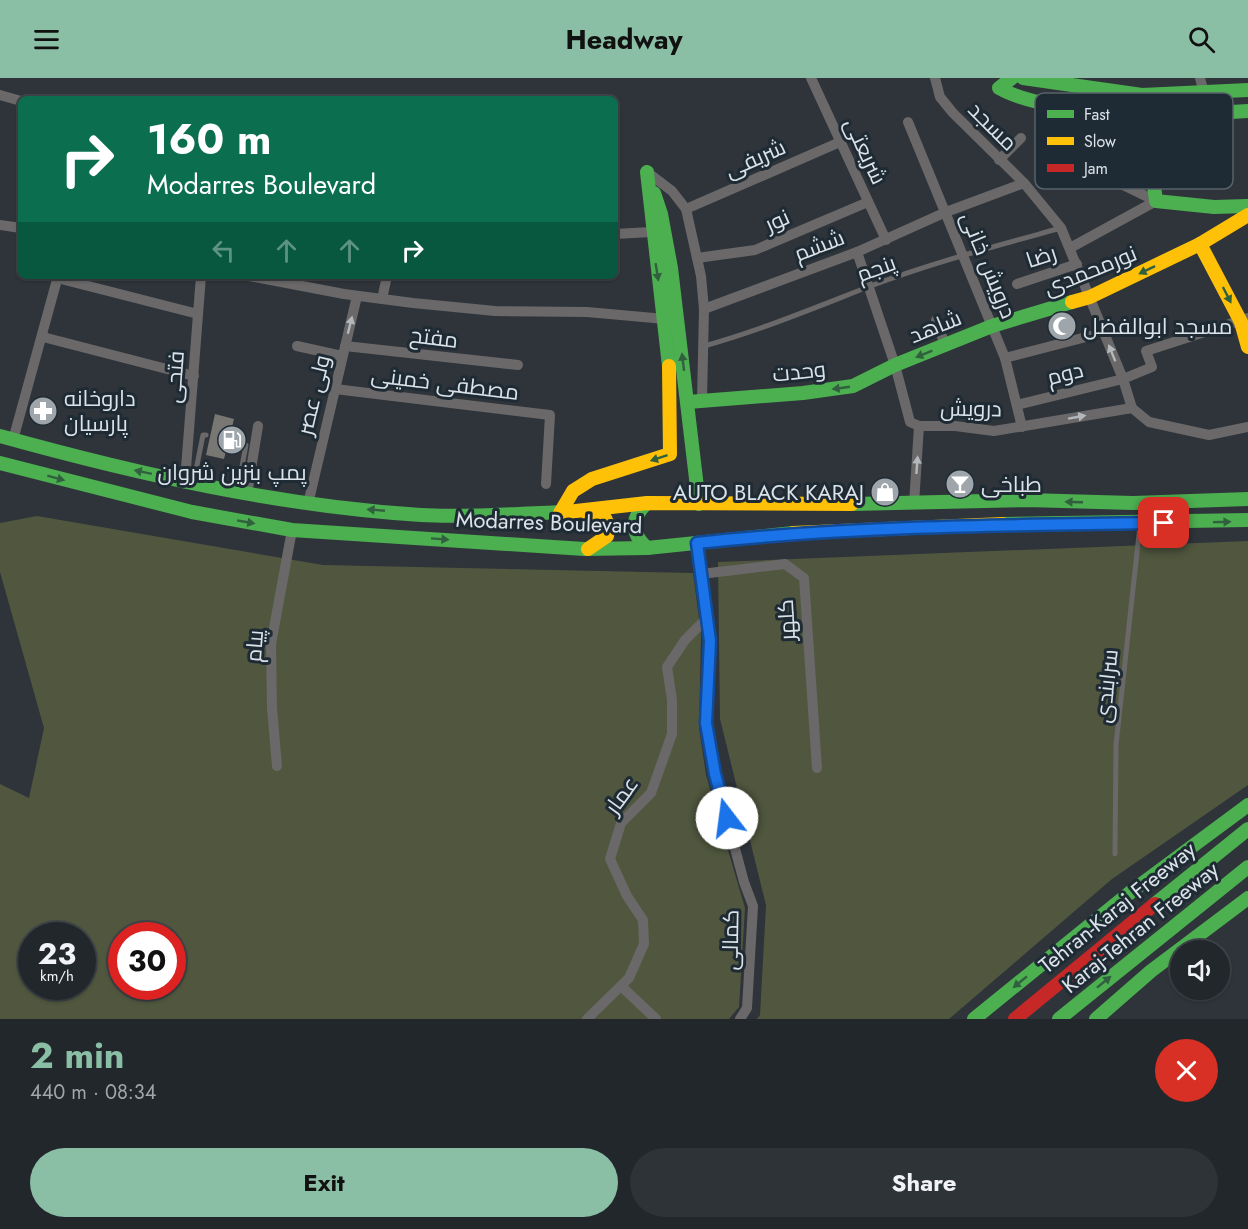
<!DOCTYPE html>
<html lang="en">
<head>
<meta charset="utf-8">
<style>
  body { margin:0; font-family:Jost,Cairo,sans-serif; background:#2e3338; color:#f1f3f6; height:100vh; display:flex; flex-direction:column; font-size:22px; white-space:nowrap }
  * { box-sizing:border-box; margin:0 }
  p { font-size:20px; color:#a2a5a9 }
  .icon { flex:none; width:33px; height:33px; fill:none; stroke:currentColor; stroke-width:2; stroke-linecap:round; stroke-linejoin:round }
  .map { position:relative; height:941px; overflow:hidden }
  .panel { display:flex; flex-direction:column; background:#22272c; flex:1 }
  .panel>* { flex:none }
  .guide { position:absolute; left:18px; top:18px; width:600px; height:183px; border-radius:9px; box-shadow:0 2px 4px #0004,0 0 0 2px #3f4448; background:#0b6e4f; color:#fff; overflow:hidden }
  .buttons { position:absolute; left:1170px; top:862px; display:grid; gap:12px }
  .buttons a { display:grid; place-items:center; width:60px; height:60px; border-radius:50%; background:#22272c; box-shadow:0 2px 4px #0004,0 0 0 2px #3f4448; font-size:30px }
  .speed { position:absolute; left:18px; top:844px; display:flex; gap:12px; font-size:30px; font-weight:700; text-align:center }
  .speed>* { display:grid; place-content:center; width:78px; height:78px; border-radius:50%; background:#22272c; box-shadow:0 2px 4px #0004,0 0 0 2px #3f4448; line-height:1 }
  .speed small { font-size:15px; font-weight:400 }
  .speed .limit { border:9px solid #d22; background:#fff; color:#111 }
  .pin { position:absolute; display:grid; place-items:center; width:51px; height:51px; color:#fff; margin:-26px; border-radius:12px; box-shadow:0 3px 9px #0006 }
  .me { position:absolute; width:66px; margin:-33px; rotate:345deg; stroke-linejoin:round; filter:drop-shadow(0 0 4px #0008) }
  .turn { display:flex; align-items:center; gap:21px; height:126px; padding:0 30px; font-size:27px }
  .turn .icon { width:78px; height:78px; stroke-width:2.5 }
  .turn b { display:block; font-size:42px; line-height:51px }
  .lanes { display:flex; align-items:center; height:57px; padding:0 30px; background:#0003; justify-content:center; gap:30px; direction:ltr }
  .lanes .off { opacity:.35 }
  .round { display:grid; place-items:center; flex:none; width:63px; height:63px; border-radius:32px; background:#2e3338 }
  .summary { display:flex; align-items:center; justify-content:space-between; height:102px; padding:0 30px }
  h1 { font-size:36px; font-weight:700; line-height:45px; color:#8abfa5 }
  .action { display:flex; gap:12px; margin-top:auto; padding:12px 30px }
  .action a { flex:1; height:69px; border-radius:36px; background:#8abfa5; color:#111; font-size:24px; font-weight:700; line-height:69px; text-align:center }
  .action a+a { background:#2e3338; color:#f1f3f6 }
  header { display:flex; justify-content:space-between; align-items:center; height:78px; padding:0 30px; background:#8abfa5; color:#111; font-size:27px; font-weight:700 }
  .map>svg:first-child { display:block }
</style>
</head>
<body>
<header><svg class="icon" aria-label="menu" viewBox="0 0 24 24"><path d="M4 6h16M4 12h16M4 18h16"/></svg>Headway<svg class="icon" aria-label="search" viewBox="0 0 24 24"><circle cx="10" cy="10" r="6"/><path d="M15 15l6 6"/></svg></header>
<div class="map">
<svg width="1248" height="941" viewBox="0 0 1248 941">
  <rect width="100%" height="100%" fill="#2e343a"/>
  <g fill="#50573e" fill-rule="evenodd">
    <path d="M 37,438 L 323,487 L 693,495 L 701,556 L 699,650 L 706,697 L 745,830 L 739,929 L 729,941 L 0,941 L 0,706 L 29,720 L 44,650 L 0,494 L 0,445 ZM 32,858 L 82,858 L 82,909 L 32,909 ZM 122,858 L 172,858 L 172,909 L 122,909 Z"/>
    <path d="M 1248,463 L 1248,707 L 1112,801 L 949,941 L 757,941 L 760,937 L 766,827 L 720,641 L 718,484 Z"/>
  </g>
  <path fill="#797774" d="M 215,336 L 234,341 L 224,381 L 206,377 Z"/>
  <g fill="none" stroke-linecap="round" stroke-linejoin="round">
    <g stroke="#6a6868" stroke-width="5">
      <path d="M 704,268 C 761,252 814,230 868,209 C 931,185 996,168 1061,150"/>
      <path d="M 233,364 L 246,367 L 238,410"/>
      <path d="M 194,402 L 203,357 L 206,357"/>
      <path d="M 1115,776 L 1116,667 L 1140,447"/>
    </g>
    <g stroke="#6a6868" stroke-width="10">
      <path d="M 811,0 L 886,162"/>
      <path d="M 935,0 L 940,19 L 953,35 L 1024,105 L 1061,150 L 1123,301 L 1132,330 L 1149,344 L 1209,357 L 1248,349"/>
      <path d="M 1200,0 L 1204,15"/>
      <path d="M 0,17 L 21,23"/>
      <path d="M 908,44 L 1005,280 L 1022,349"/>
      <path d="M 1057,75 L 1156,123"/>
      <path d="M 999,82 L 1021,60"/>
      <path d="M 647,94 L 672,113 L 686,131 L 701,198 L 704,231 L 702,322"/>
      <path d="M 686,131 L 840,64"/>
      <path d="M 0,147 L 21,150"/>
      <path d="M 615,156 L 651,154"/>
      <path d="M 1070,170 L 1156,123"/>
      <path d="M 857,174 L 895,287 L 910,344 L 919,348 L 955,348 L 994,353 L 1132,330"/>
      <path d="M 697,180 L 755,172 L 868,124"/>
      <path d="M 249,198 L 344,216 L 413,225 L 495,233 L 587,234 L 665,241"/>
      <path d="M 57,200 L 198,236"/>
      <path d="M 1017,206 L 1077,186"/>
      <path d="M 382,221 L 387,198"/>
      <path d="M 704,231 L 857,174 L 946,134 L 1024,105"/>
      <path d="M 936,242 L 945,267"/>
      <path d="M 43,259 L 194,298"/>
      <path d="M 297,268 L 342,278"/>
      <path d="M 345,268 L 518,287"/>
      <path d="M 1005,280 L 1090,258"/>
      <path d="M 335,311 L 550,337 L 546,406"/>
      <path d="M 1017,327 L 1123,301 L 1152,289 L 1146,273 L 1248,240"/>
      <path d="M 13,362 L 58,198"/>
      <path d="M 185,403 L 201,198"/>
      <path d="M 247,416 L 258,348"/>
      <path d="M 308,426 L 357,218"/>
      <path d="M 914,426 L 919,348"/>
      <path d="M 697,465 L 710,563 L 706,645 L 715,696 L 744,804 L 753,828 L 747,930 L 740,941"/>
      <path d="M 701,496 L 785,486 L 804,500 L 817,690"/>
      <path d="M 277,688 L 272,630 L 271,566 L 292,452"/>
      <path d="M 621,908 L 656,941"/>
      <path d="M 587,941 L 629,900 L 644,866 L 643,842 L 627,818 L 610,781 L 621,745 L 651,715 L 672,656 L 672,622 L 667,589 L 685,562 L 707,540"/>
    </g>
    <g stroke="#4caf50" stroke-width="14">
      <path d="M 1012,0 L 999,10 C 1052,40 1186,38 1248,33"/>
      <path d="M 1023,0 L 1142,17 L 1248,12"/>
      <path d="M 1144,27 L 1156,123 L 1214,129 L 1248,128"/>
      <path d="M 647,94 L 669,288"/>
      <path d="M 654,115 L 661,136 L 671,190 L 699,426"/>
      <path d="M 688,324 L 803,315 L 853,308 L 895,287 L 992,248 L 1072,224"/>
      <path d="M 0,358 C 137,396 278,428 421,437 C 469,440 519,435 567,434"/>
      <path d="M 0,385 L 192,434 L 292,452 L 584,471 L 647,470 L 793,455"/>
      <path d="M 647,425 C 631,440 630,455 647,470"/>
      <path d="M 852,426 L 1027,422 L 1133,425 L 1248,421"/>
      <path d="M 1003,446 L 1248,442"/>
      <path d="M 1155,826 L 1248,751"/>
      <path d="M 974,941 L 1132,813 L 1248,727"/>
      <path d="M 1059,941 L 1248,789"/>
      <path d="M 1096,941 L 1151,893 L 1248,820"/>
    </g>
    <g stroke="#ffc107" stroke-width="14">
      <path d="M 1200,166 L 1241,244 L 1248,269"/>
      <path d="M 1072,224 L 1090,219 L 1200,166 L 1248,137"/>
      <path d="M 567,434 L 647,425 L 852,426"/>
      <path d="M 560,435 L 573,413 L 592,401 L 670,376 L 669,288"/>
      <path d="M 587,435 L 605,440 L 609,449 L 607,458 L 588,471"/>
      <path d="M 793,455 L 1003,446"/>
    </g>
    <path stroke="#c62828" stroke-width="14" d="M 1015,941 L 1155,826"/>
  </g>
  <defs><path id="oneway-solid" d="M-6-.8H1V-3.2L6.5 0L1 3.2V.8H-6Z" transform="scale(1.5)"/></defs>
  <g fill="#31603f">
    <use href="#oneway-solid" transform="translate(1147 192) rotate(154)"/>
    <use href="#oneway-solid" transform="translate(657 194) rotate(81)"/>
    <use href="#oneway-solid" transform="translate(1227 217) rotate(63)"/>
    <use href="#oneway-solid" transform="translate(924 276) rotate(158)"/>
    <use href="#oneway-solid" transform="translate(683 284) rotate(-97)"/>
    <use href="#oneway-solid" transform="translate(841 310) rotate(172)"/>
    <use href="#oneway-solid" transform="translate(659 380) rotate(162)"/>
    <use href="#oneway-solid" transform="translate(143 394) rotate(-168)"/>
    <use href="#oneway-solid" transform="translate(56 400) rotate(15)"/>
    <use href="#oneway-solid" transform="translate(1074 424) rotate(-178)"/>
    <use href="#oneway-solid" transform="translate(376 432) rotate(-175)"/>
    <use href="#oneway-solid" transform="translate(246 444) rotate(10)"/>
    <use href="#oneway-solid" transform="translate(1222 444) rotate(-1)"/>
    <use href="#oneway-solid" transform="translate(440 461) rotate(4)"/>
    <use href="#oneway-solid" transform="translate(1020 904) rotate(141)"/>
    <use href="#oneway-solid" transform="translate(1104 904) rotate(-39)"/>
  </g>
  <g fill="#b3b8bc">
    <use href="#oneway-solid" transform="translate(350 247) rotate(-76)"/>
    <use href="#oneway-solid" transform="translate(1112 275) rotate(-112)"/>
    <use href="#oneway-solid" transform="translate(1077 339) rotate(-10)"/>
    <use href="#oneway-solid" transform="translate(917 387) rotate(-86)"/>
  </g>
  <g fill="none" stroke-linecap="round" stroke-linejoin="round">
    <g stroke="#114b97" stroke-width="15">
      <path id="route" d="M 727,740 L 715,696 L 706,645 L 710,563 L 697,465 C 852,448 1008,447 1164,445"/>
    </g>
    <use href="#route" stroke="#1a73e8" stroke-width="10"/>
  </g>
  <defs>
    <g id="mosque-disc" transform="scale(1.5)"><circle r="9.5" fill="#9ea6ac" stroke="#1f2b34"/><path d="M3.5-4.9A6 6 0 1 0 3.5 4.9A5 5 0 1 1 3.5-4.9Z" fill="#fff"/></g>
    <g id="pharmacy-disc" transform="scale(1.5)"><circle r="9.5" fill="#9ea6ac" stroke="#1f2b34"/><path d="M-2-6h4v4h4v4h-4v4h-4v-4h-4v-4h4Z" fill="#fff"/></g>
    <g id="fuel-disc" transform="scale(1.5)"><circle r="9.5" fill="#9ea6ac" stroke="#1f2b34"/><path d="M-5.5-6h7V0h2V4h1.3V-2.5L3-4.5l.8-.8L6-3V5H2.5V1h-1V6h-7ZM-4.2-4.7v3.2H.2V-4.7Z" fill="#fff"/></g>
    <g id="bar-disc" transform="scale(1.5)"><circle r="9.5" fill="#9ea6ac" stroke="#1f2b34"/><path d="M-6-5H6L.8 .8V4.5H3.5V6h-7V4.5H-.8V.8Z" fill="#fff"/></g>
    <g id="shop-disc" transform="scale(1.5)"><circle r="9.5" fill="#9ea6ac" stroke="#1f2b34"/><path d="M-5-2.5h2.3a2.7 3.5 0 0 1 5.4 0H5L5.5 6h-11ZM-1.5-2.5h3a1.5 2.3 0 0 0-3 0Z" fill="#fff"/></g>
  </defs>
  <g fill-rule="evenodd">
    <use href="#mosque-disc" x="1062" y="248"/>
    <use href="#pharmacy-disc" x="43" y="333"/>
    <use href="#fuel-disc" x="232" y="362"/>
    <use href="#bar-disc" x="960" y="406"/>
    <use href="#shop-disc" x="885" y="414"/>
  </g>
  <g text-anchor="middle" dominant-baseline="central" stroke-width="6" stroke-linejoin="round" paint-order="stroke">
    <g font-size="22" fill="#dbe3e9" stroke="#1f2b34">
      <text transform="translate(993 48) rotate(45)">مسجد</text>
      <text transform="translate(866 73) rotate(65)">شریعتی</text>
      <text transform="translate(755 80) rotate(-24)">شریفی</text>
      <text transform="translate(777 142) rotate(-24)">نور</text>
      <text transform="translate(819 167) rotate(-21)">ششم</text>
      <text transform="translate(1041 178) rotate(-18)">رضا</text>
      <text transform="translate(989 187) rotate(68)">درویش خانی</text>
      <text transform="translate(876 190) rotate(-20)">پنجم</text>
      <text transform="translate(1090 192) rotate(-22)">نورمحمدی</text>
      <text transform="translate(935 248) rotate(-22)">شاهد</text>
      <text transform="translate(434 259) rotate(7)">مفتح</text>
      <text transform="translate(799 293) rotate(-6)">وحدت</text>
      <text transform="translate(1065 295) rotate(-14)">دوم</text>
      <text transform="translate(174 299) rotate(-86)">فتحی</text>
      <text transform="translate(445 305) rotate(7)">مصطفی خمینی</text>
      <text transform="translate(313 317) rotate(-77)">ولی عصر</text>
      <text transform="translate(971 330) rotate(1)">درویش</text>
      <text transform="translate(549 444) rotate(2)">Modarres Boulevard</text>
      <text transform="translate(786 542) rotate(-93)">کلهر</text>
      <text transform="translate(254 568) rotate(-86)">پیام</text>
      <text transform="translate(1106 608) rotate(-84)">سرابندی</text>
      <text transform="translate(621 717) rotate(-54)">عمار</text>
      <text transform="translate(1117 829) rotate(-39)">Tehran-Karaj Freeway</text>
      <text transform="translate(1140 849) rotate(-39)">Karaj-Tehran Freeway</text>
      <text transform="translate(730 862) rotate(-89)">کمالی</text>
    </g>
    <g font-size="22" fill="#dbe3e9" stroke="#1f2b34" text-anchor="start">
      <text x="1083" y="248">مسجد ابوالفضل</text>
      <text x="64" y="320">داروخانه<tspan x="64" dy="25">پارسیان</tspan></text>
      <text x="232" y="394" text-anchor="middle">پمپ بنزین شروان</text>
      <text x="981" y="406">طباخی</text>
      <text x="864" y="414" text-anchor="end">AUTO BLACK KARAJ</text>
    </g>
  </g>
  <rect x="1035" y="15" width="198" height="96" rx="9" fill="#1f2b34" stroke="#57626a" stroke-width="1.5"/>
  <rect x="1047" y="32" width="27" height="8" fill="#4caf50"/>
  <rect x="1047" y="59" width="27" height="8" fill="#ffc107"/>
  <rect x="1047" y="86" width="27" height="8" fill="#c62828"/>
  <g font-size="16" fill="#dbe3e9">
    <text x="1084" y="42">Fast</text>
    <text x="1084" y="69">Slow</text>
    <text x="1084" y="96">Jam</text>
  </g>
</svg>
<div class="buttons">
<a><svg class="icon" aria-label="sound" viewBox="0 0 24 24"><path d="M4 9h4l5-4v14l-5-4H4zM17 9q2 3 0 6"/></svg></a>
</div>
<div class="speed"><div>23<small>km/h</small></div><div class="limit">30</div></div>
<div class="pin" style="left:1164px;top:445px;background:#d93025"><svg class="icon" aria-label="arrive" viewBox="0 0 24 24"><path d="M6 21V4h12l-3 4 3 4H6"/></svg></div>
<svg class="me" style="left:727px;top:740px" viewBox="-20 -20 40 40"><circle r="19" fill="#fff"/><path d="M0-13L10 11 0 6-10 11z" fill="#1a73e8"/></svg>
<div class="guide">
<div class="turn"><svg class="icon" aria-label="right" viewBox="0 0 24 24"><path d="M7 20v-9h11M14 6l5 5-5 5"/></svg><div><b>160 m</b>Modarres Boulevard</div></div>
<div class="lanes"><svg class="icon off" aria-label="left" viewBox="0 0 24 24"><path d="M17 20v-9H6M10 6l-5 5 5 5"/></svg><svg class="icon off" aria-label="ahead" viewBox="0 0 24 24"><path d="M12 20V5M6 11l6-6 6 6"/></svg><svg class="icon off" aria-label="ahead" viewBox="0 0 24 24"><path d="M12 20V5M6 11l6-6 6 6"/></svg><svg class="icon" aria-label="right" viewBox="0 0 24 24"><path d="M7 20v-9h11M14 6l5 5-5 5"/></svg></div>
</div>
</div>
<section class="panel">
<div class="summary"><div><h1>2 min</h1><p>440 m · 08:34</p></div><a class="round" style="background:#d93025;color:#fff"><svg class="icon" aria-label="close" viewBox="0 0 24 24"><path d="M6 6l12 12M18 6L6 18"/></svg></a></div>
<div class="action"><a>Exit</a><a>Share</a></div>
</section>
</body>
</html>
